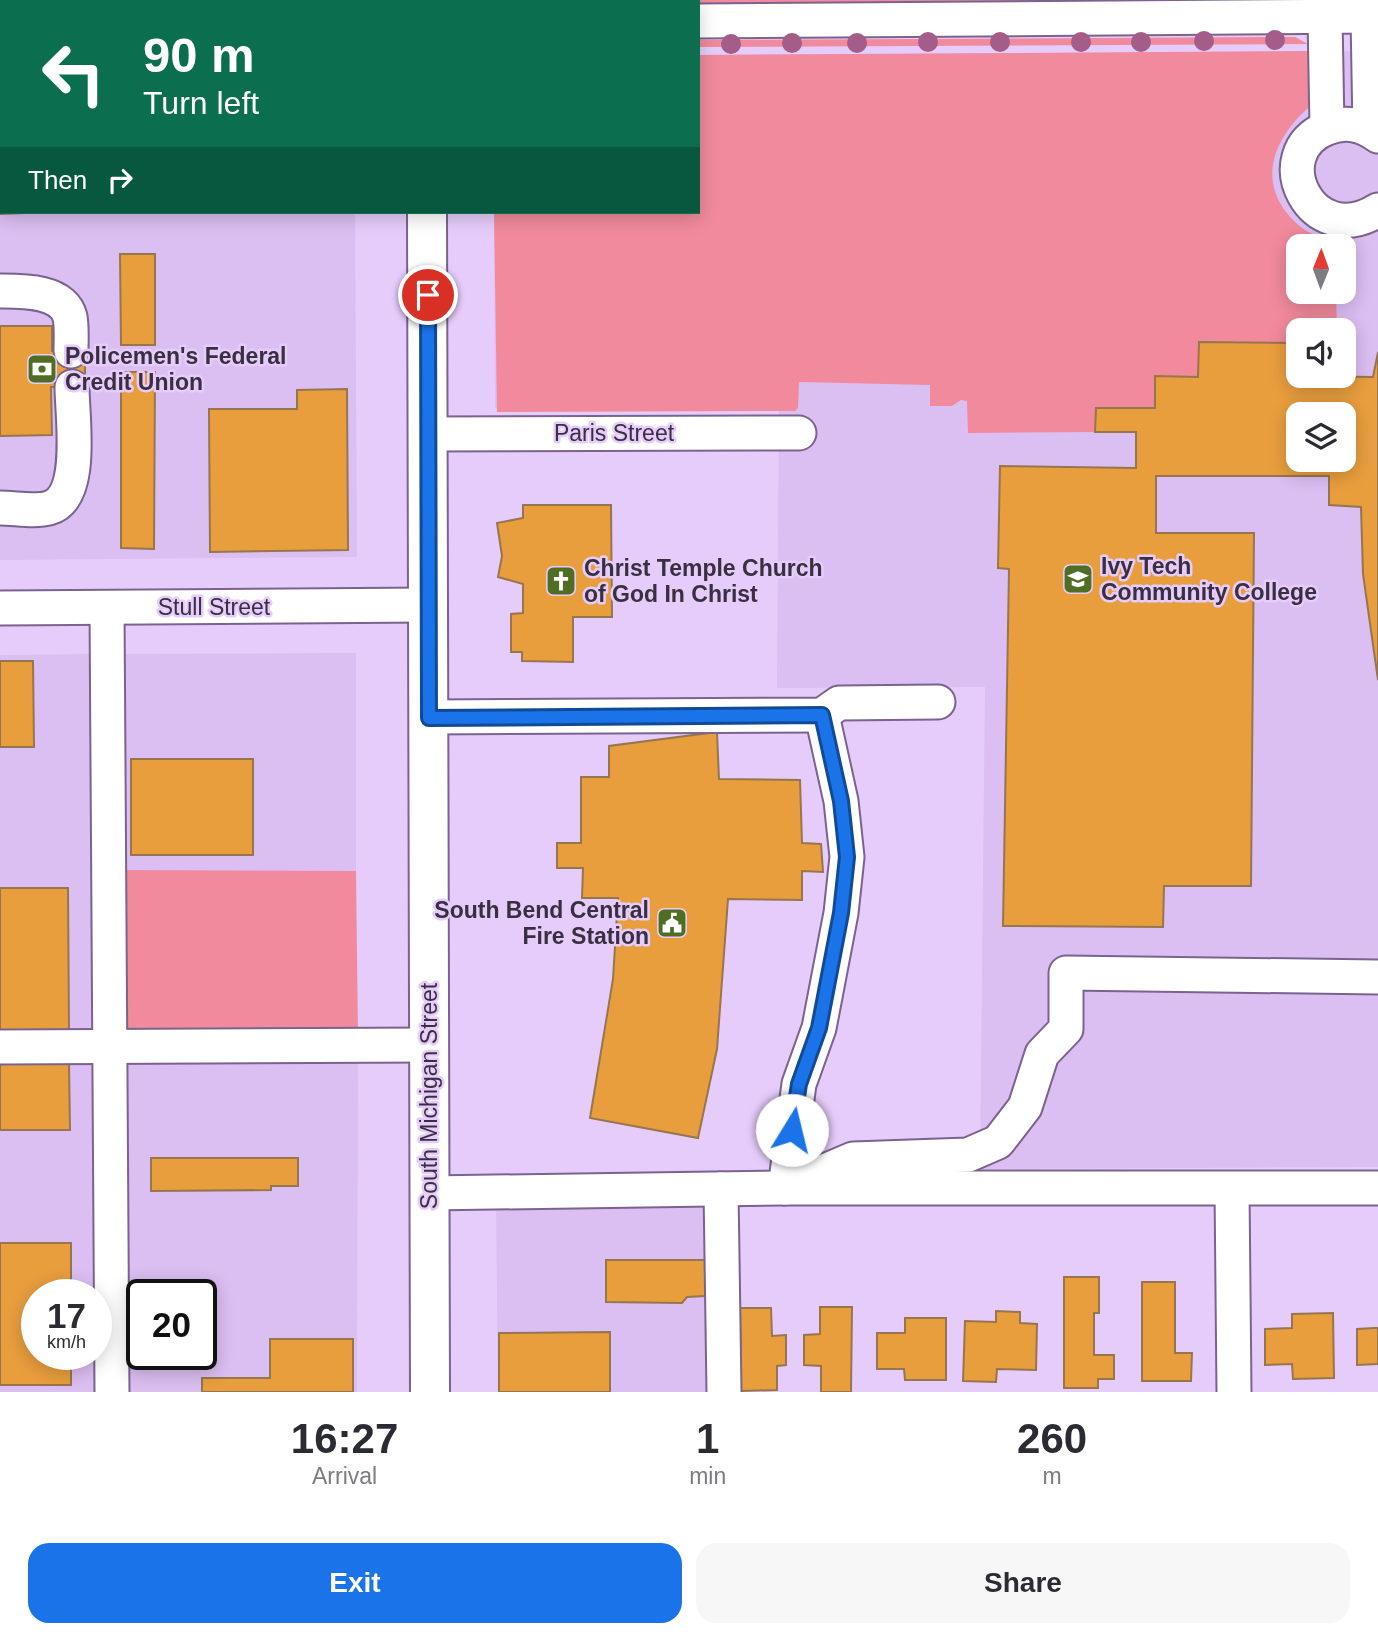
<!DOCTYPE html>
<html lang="en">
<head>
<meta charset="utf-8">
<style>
  body { margin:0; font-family:Helvetica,sans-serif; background:#f7f7f7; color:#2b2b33; height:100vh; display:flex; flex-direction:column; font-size:26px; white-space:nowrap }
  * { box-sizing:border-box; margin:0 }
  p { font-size:23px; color:#7c7c81 }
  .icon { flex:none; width:38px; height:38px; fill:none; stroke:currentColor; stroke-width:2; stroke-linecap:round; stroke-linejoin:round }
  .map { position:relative; height:1392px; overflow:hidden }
  .sheet { display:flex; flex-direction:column; background:#fff; flex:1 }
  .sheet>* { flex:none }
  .top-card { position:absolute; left:0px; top:0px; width:700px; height:214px; box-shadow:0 4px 18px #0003; background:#0b6e4f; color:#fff; overflow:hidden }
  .needle { width:46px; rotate:1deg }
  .tools { position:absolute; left:1286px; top:234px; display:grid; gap:14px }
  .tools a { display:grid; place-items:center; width:70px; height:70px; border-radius:14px; background:#fff; box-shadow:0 4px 18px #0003; font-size:35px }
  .speed { position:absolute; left:21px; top:1279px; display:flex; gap:14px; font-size:35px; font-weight:700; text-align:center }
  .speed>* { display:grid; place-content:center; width:91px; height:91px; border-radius:50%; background:#fff; box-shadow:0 4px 18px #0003; line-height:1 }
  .speed small { font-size:18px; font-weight:400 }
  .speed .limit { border:4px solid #111; border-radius:10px; background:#fff; color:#111 }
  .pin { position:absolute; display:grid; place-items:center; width:60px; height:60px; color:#fff; margin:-30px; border:4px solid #fff; border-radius:50%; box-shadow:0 2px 7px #0007 }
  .me { position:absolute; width:77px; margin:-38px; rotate:9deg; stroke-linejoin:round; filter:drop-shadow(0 0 5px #0008) }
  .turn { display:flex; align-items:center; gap:24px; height:147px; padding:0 28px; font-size:32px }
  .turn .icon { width:91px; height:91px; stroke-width:2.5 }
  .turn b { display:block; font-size:49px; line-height:60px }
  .then { display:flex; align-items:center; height:66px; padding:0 28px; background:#0003; gap:14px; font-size:26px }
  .eta { display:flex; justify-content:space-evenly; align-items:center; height:119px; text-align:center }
  .eta b { font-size:42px; font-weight:600; line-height:49px }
  .action { display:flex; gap:14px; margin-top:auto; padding:14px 28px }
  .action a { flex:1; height:80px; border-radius:21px; background:#1a73e8; color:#fff; font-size:28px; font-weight:600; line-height:80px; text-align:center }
  .action a+a { background:#f7f7f7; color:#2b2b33 }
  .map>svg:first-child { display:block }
</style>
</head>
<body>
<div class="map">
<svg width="1378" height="1392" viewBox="0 0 1378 1392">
  <rect width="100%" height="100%" fill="#e6ccfb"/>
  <g fill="#dbbef2" fill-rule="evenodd">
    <path d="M 0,0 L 354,0 L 2,2 L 2,212 L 355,212 L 357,557 L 0,560 Z"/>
    <path d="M 1378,51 L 1378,1167 L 980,1169 L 985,687 L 777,688 L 779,407 L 495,408 L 494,212 L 698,212 L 698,55 ZM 1298,247 L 1344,247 L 1344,292 L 1298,292 ZM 1298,331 L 1344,331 L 1344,376 L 1298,376 ZM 1298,415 L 1344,415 L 1344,460 L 1298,460 Z"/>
    <path d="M 356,653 L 356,871 L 115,870 L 114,654 Z"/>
    <path d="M 98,654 L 99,1035 L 0,1036 L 0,655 Z"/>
    <path d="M 358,1051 L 357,1392 L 118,1392 L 117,1053 ZM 142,1295 L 201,1295 L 201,1354 L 142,1354 Z"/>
    <path d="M 0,1057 L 100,1057 L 101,1392 L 0,1392 ZM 37,1295 L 96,1295 L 96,1354 L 37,1354 Z"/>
    <path d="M 711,1202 L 714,1392 L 498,1392 L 496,1204 Z"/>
  </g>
  <g fill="#f18a9c">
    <path d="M 512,0 L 1279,0 L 698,4 Z"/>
    <path d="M 1295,37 L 1308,44 L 698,47 L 698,40 Z"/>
    <path d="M 1308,51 L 1308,108 C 1269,143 1255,190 1302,228 C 1313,236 1327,237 1335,247 L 1298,247 L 1298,292 L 1336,292 L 1337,331 L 1298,331 L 1298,343 L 1199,342 L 1198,377 L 1155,408 L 1096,408 L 1095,432 L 968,433 L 967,401 L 961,400 L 952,406 L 930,406 L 930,385 L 799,382 L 798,408 L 795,411 L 497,412 L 494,212 L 698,212 L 698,55 Z"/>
    <path d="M 115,870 L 356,871 L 358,1037 L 115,1037 Z"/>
  </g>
  <g fill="#e99e3e" stroke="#97754e" stroke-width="2" fill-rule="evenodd">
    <path d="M 0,0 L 92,0 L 92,2 L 2,2 L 0,27 Z"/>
    <path d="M 0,86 L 2,212 L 26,213 L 0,214 Z"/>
    <path d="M 120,254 L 155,254 L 155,345 L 121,345 Z"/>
    <path d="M 0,326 L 52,326 L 52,351 L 85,351 L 85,387 L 51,387 L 52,435 L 0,436 Z"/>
    <path d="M 1199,342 L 1298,343 L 1298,376 L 1373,377 L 1378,352 L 1378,680 L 1363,574 L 1361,507 L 1329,505 L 1329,476 L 1156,476 L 1156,533 L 1254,533 L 1251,886 L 1164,886 L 1163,927 L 1003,926 L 1009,569 L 998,568 L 1000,466 L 1136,468 L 1136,432 L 1095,432 L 1096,408 L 1155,408 L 1155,376 L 1198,377 ZM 1298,415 L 1344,415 L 1344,460 L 1298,460 Z"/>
    <path d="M 121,372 L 155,372 L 154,549 L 121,548 Z"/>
    <path d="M 347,389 L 348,550 L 210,552 L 209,409 L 297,409 L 297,390 Z"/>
    <path d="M 523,505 L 611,505 L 612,617 L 573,617 L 573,662 L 522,661 L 522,652 L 511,652 L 511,614 L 523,613 L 523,584 L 498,577 L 502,556 L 497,523 L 523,518 Z"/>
    <path d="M 0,661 L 33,661 L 34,747 L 0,747 Z"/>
    <path d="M 717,732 L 719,779 L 800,780 L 802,843 L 821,844 L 823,872 L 802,871 L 802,900 L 728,899 L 717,1049 L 698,1138 L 590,1118 L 613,979 L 618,898 L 582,898 L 583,868 L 557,868 L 557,843 L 581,843 L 581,777 L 609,777 L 609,746 Z"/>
    <rect x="131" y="759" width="122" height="96"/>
    <path d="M 0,888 L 68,888 L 69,1031 L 0,1031 Z"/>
    <path d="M 0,1064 L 69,1064 L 70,1130 L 0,1130 Z"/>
    <path d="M 151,1158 L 298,1158 L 298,1186 L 271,1186 L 271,1190 L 151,1191 Z"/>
    <path d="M 0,1243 L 71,1243 L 71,1295 L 37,1295 L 37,1354 L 71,1354 L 71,1385 L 0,1385 Z"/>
    <path d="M 606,1260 L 706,1260 L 705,1296 L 687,1297 L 682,1303 L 606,1302 Z"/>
    <path d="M 1064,1277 L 1099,1277 L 1099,1313 L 1094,1313 L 1094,1355 L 1114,1355 L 1114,1379 L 1098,1379 L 1098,1388 L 1064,1388 Z"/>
    <path d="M 1142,1282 L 1175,1282 L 1175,1353 L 1192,1353 L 1191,1381 L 1142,1381 Z"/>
    <path d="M 820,1307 L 852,1307 L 851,1392 L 821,1392 L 821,1366 L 804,1365 L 804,1335 L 820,1334 Z"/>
    <path d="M 740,1308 L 771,1308 L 772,1336 L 786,1335 L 786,1365 L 777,1366 L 777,1390 L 741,1391 Z"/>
    <path d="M 996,1311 L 1020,1312 L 1020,1323 L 1037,1324 L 1036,1370 L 997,1369 L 996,1382 L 963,1381 L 965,1321 L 996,1322 Z"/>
    <path d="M 1333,1313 L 1334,1378 L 1293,1379 L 1292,1364 L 1265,1365 L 1265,1329 L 1292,1328 L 1292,1314 Z"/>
    <path d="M 905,1318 L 946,1318 L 946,1380 L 905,1380 L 904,1369 L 877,1369 L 877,1333 L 905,1333 Z"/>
    <path d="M 1374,1328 L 1378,1328 L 1378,1364 L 1357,1365 L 1357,1329 Z"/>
    <path d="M 610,1332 L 610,1392 L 499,1392 L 499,1333 Z"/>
    <path d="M 270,1339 L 353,1339 L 353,1392 L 202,1392 L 202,1378 L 270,1378 Z"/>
  </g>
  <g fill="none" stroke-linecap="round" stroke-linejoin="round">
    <g stroke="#7a638d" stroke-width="37">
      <g id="minor">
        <path d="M 1360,0 L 1368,16 L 1370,130"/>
        <path d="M 698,21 L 1378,16"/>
        <path d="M 1327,128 L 1325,17 L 1333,0"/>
        <path d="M 1378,136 C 1362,124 1346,121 1327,128 C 1264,153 1311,252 1378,210"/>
        <path d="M 0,291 C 22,291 63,290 70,317 C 72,327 71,341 71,351"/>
        <path d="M 429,434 L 799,433"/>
        <path d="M 0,508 C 15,508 35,512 49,508 C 85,498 72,417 72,387"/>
        <path d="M 0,608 L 428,605"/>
        <path d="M 107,608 L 112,1392"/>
        <path d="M 822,715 L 841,801 L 847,857 L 841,913 L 819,1028 L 799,1084 L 785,1188 L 853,1159 L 968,1155 L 998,1142 L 1025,1107 L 1042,1054 L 1066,1029 L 1066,973 L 1378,977"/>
        <path d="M 429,717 L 822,715 L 839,703 L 938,702"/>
        <path d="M 0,1047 L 430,1045"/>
        <path d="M 721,1189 L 724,1392"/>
        <path d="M 1232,1189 L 1234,1392"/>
        <path d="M 429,1193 L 785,1188 L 1378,1188"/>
      </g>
    </g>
    <g stroke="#7a638d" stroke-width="42">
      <g id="major">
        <path d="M 426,2 L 426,0"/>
        <path d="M 427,212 L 430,1392"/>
      </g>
    </g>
    <use href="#minor" stroke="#fff" stroke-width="33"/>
    <use href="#major" stroke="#fff" stroke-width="38"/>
  </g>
  <g fill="#a35d88">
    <circle cx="1275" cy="40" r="10"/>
    <circle cx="1204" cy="41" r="10"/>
    <circle cx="928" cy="42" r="10"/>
    <circle cx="1000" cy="42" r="10"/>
    <circle cx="1081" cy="42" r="10"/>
    <circle cx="1141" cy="42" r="10"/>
    <circle cx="792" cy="43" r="10"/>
    <circle cx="857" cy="43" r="10"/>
    <circle cx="731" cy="44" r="10"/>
  </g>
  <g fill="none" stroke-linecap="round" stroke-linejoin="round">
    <g stroke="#114b97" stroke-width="18">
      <path id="route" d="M 428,295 L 429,718 L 822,715 L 841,801 L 847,857 L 841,913 L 819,1028 L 799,1084 L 792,1130"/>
    </g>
    <use href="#route" stroke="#1a73e8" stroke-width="12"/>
  </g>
  <defs>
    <g id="bank-square" transform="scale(1.575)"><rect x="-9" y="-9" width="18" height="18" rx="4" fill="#4f6e24" stroke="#e6ccfb"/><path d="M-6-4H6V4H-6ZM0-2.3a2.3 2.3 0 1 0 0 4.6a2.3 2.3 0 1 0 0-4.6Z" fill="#fff"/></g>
    <g id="university-square" transform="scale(1.575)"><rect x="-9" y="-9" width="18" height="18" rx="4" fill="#4f6e24" stroke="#e6ccfb"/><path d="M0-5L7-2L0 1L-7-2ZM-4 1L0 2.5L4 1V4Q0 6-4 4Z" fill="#fff"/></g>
    <g id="church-square" transform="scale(1.575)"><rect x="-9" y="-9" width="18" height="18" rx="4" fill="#4f6e24" stroke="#e6ccfb"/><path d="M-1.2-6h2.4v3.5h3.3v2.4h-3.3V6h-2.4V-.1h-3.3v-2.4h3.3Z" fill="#fff"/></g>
    <g id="civic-square" transform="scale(1.575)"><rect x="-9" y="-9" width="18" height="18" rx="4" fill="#4f6e24" stroke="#e6ccfb"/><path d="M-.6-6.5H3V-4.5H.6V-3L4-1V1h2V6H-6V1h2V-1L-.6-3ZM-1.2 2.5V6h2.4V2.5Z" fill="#fff"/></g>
  </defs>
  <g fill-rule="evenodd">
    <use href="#bank-square" x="42" y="369"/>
    <use href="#university-square" x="1078" y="579"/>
    <use href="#church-square" x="561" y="581"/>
    <use href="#civic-square" x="672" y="923"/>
  </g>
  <g text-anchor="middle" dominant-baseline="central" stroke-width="5" stroke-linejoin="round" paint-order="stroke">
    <g font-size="23" font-weight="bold" fill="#392f41" stroke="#e6ccfb" text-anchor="start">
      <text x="65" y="356">Policemen's Federal<tspan x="65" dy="26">Credit Union</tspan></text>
      <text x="1101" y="566">Ivy Tech<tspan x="1101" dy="26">Community College</tspan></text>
      <text x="584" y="568">Christ Temple Church<tspan x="584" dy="26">of God In Christ</tspan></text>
      <text x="649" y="910" text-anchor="end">South Bend Central<tspan x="649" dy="26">Fire Station</tspan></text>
    </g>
    <g font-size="23" fill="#392f41" stroke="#e6ccfb">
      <text x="614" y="433">Paris Street</text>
      <text x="214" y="607">Stull Street</text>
      <text transform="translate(429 1096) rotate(-90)">South Michigan Street</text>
    </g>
  </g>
</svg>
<div class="tools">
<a><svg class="needle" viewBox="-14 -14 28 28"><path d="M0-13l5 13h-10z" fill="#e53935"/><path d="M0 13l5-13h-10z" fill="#7c7c81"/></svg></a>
<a><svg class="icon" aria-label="sound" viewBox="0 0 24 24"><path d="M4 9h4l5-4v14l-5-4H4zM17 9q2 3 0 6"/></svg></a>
<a><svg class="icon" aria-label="layers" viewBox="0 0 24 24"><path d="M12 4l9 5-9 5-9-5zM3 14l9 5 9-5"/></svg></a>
</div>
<div class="speed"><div>17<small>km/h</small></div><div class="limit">20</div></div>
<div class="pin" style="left:428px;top:295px;background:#d93025"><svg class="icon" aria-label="arrive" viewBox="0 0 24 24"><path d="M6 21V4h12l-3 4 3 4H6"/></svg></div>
<svg class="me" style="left:792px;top:1130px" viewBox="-20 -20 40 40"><circle r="19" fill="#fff"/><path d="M0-13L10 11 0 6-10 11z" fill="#1a73e8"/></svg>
<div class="top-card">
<div class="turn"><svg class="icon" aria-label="left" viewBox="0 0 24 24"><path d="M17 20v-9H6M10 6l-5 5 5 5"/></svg><div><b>90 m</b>Turn left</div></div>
<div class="then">Then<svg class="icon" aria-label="right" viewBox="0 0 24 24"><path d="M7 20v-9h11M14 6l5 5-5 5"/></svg></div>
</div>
</div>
<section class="sheet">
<div class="eta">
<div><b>16:27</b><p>Arrival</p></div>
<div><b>1</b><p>min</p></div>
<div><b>260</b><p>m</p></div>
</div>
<div class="action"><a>Exit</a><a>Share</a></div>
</section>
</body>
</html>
